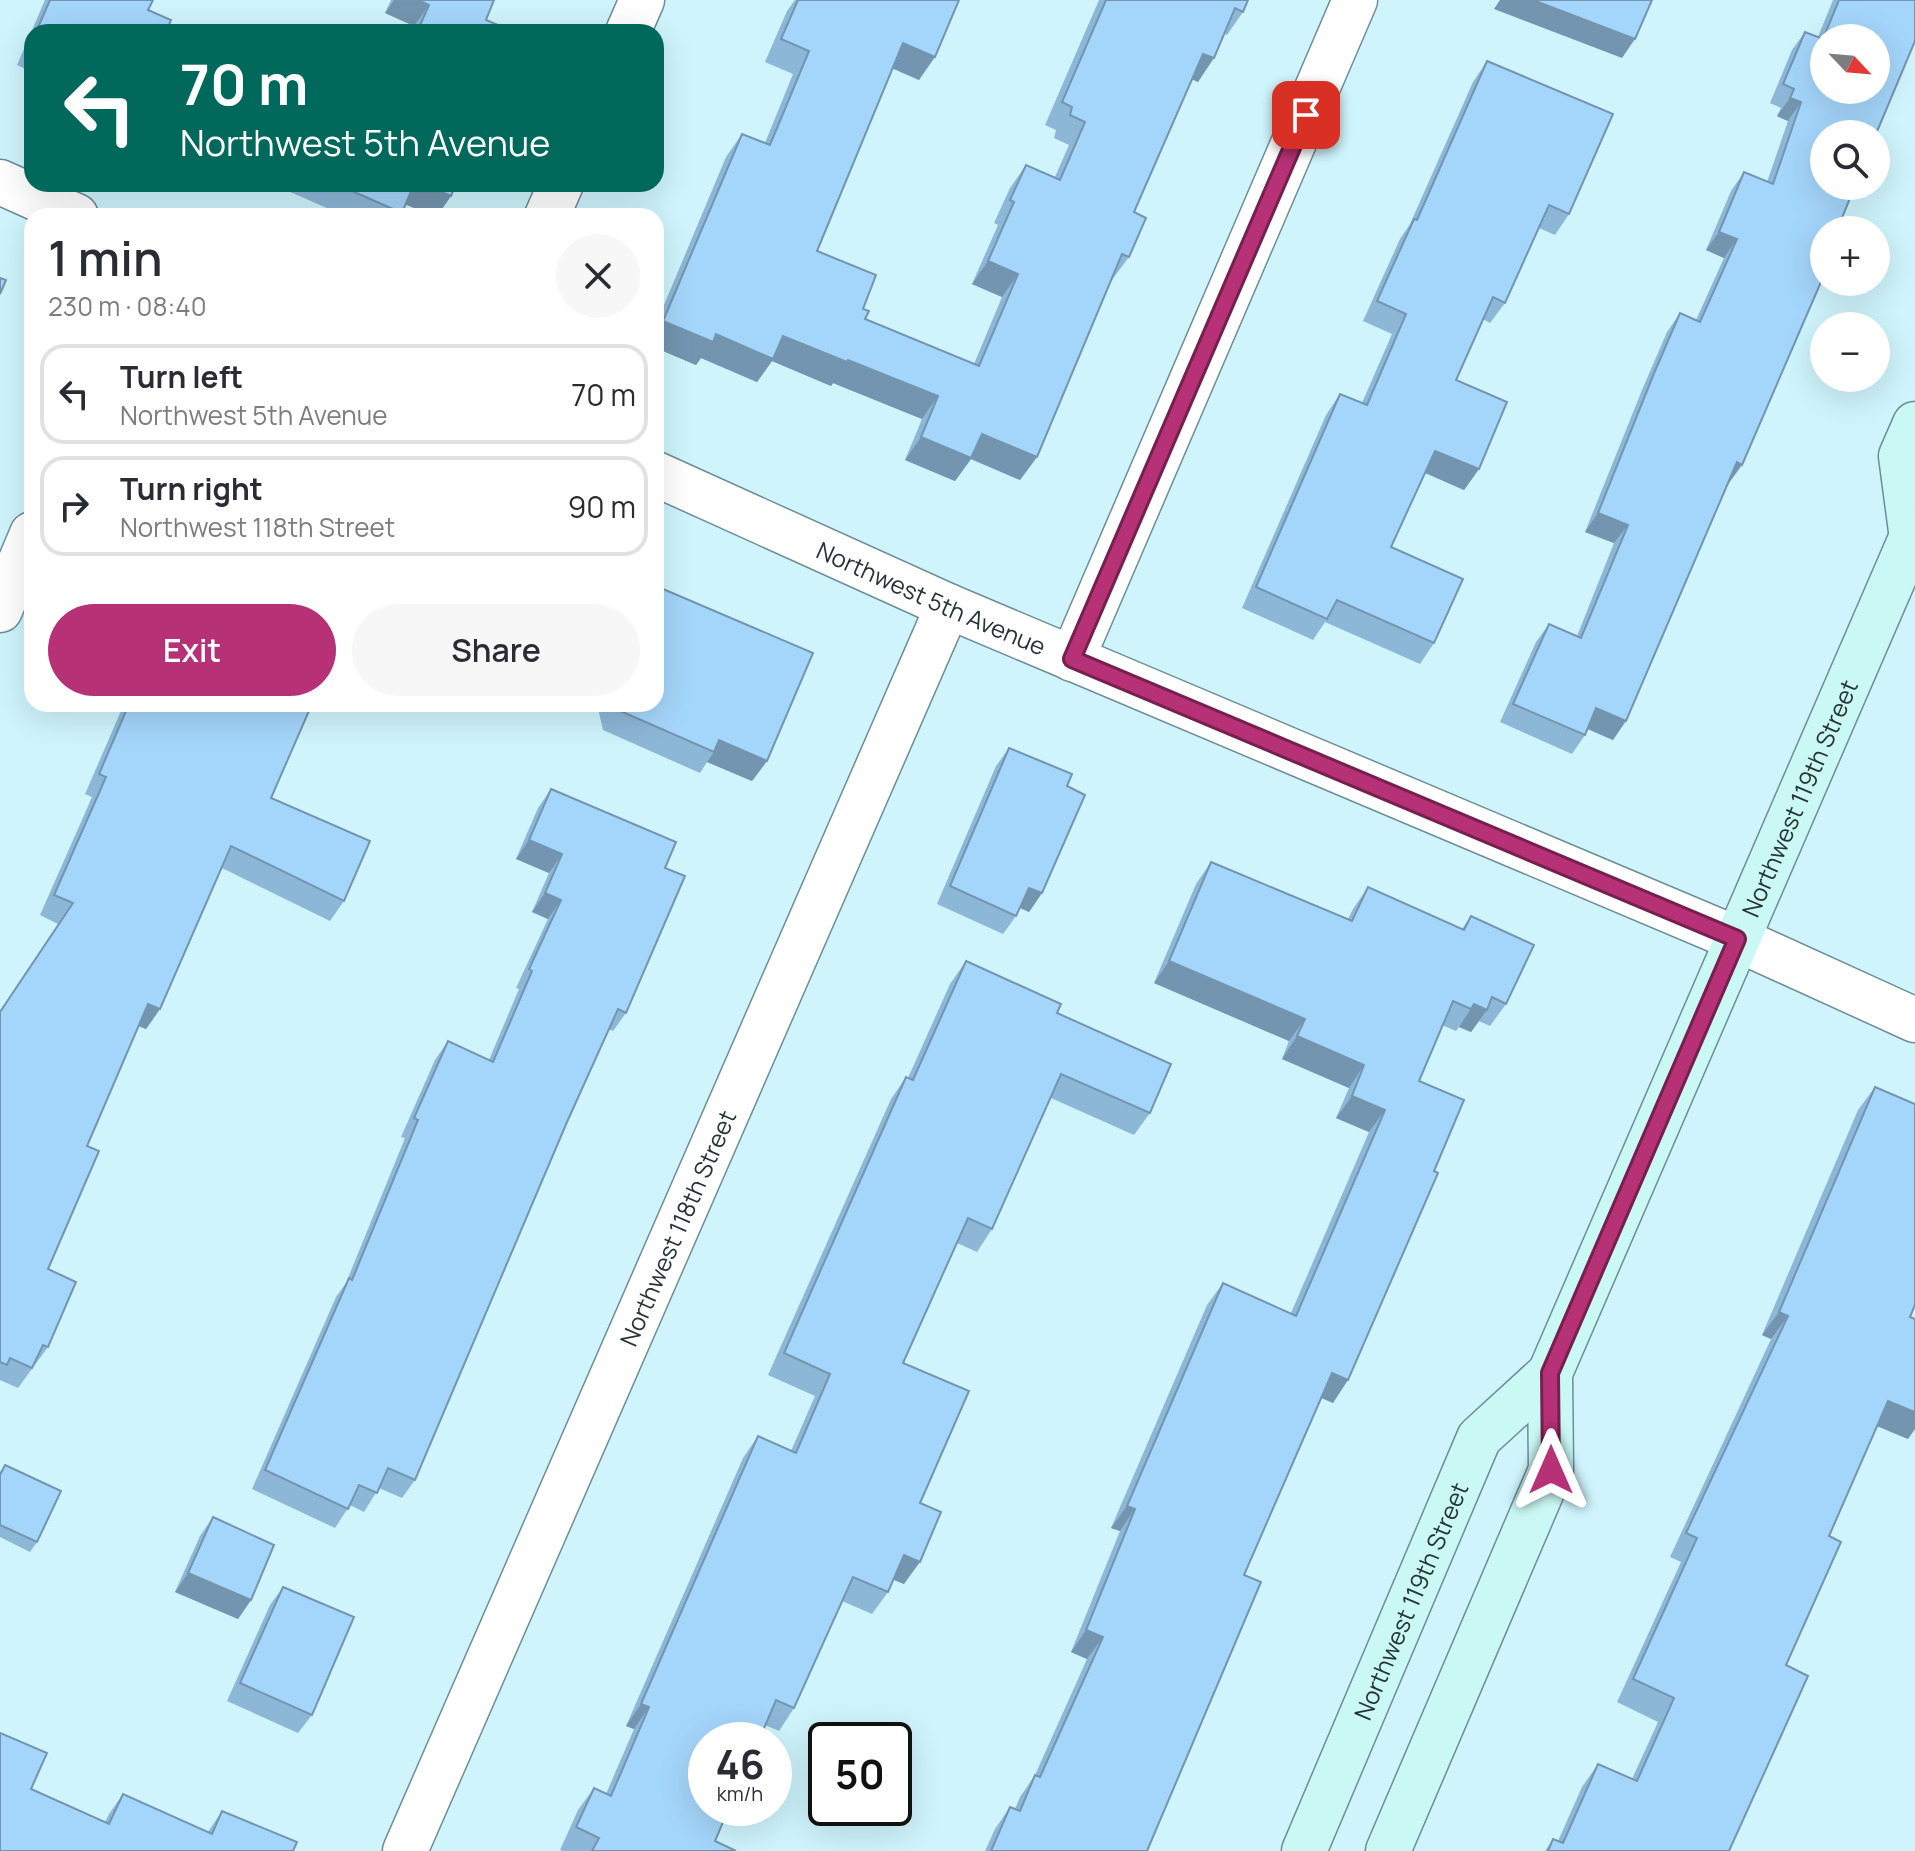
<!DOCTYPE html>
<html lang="en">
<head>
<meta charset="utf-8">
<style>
  body { margin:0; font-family:Manrope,sans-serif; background:#f7f7f7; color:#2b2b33; height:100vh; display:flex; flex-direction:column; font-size:30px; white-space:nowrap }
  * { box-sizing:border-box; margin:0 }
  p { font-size:26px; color:#7c7c81 }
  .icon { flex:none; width:44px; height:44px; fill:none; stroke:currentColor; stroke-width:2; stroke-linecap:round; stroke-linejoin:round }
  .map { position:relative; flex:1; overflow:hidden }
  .side { position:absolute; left:24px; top:208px; width:640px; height:504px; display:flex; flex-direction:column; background:#fff; border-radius:24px; box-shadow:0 8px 32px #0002 }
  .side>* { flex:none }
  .top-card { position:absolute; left:24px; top:24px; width:640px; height:168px; border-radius:24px; box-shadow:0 8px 32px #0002; background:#00695c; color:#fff; overflow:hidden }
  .needle { width:52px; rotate:116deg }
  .controls { position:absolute; left:1810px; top:24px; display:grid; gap:16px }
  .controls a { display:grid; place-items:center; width:80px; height:80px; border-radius:50%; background:#fff; box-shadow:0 8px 32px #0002; font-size:40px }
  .speed { position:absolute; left:688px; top:1722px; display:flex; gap:16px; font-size:40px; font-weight:700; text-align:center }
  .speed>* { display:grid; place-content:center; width:104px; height:104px; border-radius:50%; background:#fff; box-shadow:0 8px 32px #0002; line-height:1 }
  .speed small { font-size:20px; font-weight:400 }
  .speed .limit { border:4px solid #111; border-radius:12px; background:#fff; color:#111 }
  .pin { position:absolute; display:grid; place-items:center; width:68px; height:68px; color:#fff; margin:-34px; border-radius:16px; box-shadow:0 4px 12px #0006 }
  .me { position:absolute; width:88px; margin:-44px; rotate:0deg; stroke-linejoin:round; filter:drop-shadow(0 0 6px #0008) }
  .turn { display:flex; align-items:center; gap:28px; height:168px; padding:0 24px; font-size:36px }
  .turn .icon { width:104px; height:104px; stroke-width:2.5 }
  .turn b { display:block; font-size:56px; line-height:68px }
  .round { display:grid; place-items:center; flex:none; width:84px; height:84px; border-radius:42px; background:#f7f7f7 }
  .head { display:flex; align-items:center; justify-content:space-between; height:136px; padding:0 24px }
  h1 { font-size:48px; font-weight:600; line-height:60px }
  .primary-button { display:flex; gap:16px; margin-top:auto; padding:16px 24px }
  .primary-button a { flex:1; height:92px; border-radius:48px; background:#b63176; color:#fff; font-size:32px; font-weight:600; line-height:92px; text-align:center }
  .primary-button a+a { background:#f7f7f7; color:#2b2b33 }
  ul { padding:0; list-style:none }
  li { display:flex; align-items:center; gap:24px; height:100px; margin:0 16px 12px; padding:0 8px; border:4px solid #e1e1e2; border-radius:24px }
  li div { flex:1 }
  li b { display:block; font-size:30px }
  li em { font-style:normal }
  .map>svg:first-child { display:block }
</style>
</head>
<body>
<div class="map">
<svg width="1915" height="1851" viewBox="0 0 1915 1851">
  <rect width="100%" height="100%" fill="#cff4fc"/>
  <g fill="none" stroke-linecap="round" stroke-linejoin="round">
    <g stroke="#6d8e96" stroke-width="47">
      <g id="street">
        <path d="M 628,32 L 642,0"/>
        <path d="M 0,182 L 76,216"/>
        <path d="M 547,216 L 561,184"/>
        <path id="s1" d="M 656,474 L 948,606 L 1737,939 L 1915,1020"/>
        <path d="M 0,610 L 32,534"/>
        <path d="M 1072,659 L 1355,0"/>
        <path id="s2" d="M 405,1851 L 948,606"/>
      </g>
    </g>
    <g stroke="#6d8e96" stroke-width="47">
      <g id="secondary">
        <path d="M 1911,531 L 1901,456 L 1915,424"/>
        <path id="s3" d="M 1304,1851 L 1479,1438 L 1550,1373"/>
        <path id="s4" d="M 1388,1851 L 1551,1470 L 1550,1373 L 1915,529"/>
      </g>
    </g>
    <use href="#street" stroke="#fff" stroke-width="44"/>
    <use href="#secondary" stroke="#caf8f4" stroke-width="44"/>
  </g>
  <g fill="#8db7d7">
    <path d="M 45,0 L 153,0 L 148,10 L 166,32 L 32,32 L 32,72 L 17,65 Z"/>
    <path d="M 391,0 L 494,0 L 486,20 L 512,32 L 412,32 L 414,26 L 385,13 Z"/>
    <path d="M 795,0 L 959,0 L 919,80 L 892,68 L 817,251 L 863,309 L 865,319 L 974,364 L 1002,297 L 972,284 L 998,225 L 994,223 L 1010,188 L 1026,165 L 1055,177 L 1069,145 L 1054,138 L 1056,130 L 1045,125 L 1099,0 L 1248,0 L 1243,12 L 1227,35 L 1225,34 L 1198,82 L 1192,79 L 1134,212 L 1129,257 L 1112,280 L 1111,280 L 1037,457 L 1020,480 L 971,459 L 955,481 L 905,460 L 922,419 L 833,383 L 831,386 L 772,361 L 757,382 L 701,358 L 696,365 L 656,348 L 656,324 L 726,157 L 742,134 L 765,143 L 793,74 L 765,62 L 787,11 Z"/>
    <path d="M 1833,0 L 1915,0 L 1890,100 L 1729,483 L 1613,740 L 1588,729 L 1585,735 L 1572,754 L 1500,722 L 1536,642 L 1549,624 L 1577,636 L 1614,543 L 1585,532 L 1642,390 L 1667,332 L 1680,313 L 1696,320 L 1724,258 L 1706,250 L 1731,191 L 1744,172 L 1767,182 L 1788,121 L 1777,116 L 1781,108 L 1770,103 L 1792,50 L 1805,32 L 1818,37 Z"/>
    <path d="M 1487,61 L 1569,214 L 1555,235 L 1539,228 L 1505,303 L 1490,323 L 1483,319 L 1456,380 L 1479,469 L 1464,490 L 1425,473 L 1391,547 L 1434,643 L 1420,664 L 1325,622 L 1313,640 L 1242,608 L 1326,415 L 1340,394 L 1362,403 L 1392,334 L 1363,321 L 1400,239 L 1410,224 L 1473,82 Z"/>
    <path d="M 272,184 L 456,184 L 451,196 L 437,216 L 432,216 L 406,204 L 400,216 L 345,216 Z"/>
    <path d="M 124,704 L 312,704 L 271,798 L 344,901 L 330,921 L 222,868 L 160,1009 L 146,1029 L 138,1026 L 87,1146 L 48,1269 L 48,1347 L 18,1388 L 0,1380 L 0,1011 L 58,924 L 40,915 L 92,797 L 85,794 Z"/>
    <path d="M 597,704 L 656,704 L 767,761 L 752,781 L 707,762 L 700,773 L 603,730 Z"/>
    <path d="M 1009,748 L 1067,786 L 1042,893 L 1029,912 L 1020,908 L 1016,916 L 1003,934 L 937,904 L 996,766 Z"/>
    <path d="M 551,789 L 665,868 L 626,1013 L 613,1031 L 608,1029 L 567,1122 L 415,1480 L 402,1498 L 379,1488 L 364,1512 L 350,1505 L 335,1528 L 252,1489 L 336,1297 L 346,1283 L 405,1138 L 401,1137 L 435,1060 L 448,1041 L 489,1060 L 519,989 L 516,988 L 548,919 L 532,912 L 549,873 L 516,859 L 538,808 Z"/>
    <path d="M 1211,862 L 1348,919 L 1353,909 L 1368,887 L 1462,929 L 1471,916 L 1506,1004 L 1490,1026 L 1479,1021 L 1471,1032 L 1459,1027 L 1456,1031 L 1442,1025 L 1419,1081 L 1333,1403 L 1322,1398 L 1244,1575 L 1147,1851 L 985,1851 L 995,1829 L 1010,1807 L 1015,1809 L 1020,1797 L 1035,1775 L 1087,1659 L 1071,1652 L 1120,1531 L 1111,1528 L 1207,1305 L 1223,1283 L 1291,1313 L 1369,1132 L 1336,1118 L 1349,1088 L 1282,1059 L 1289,1041 L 1154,983 L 1196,884 Z"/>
    <path d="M 966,961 L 1057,1013 L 1150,1113 L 1134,1135 L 1051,1098 L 992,1229 L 977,1252 L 957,1243 L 903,1363 L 920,1503 L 904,1584 L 893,1579 L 888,1592 L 872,1614 L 842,1601 L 794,1708 L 779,1731 L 765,1725 L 715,1841 L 736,1851 L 563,1851 L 560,1850 L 578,1810 L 594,1788 L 606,1794 L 634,1729 L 626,1726 L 743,1458 L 758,1436 L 791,1451 L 815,1396 L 768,1375 L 891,1099 L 906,1077 L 908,1078 L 950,984 Z"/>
    <path d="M 1875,1087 L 1910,1317 L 1908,1439 L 1877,1426 L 1829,1536 L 1786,1665 L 1729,1851 L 1545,1851 L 1553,1839 L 1558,1841 L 1582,1787 L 1598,1764 L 1632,1779 L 1658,1722 L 1617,1702 L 1681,1562 L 1670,1557 L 1771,1339 L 1762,1335 L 1858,1110 Z"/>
    <path d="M 5,1465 L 37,1542 L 30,1552 L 0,1537 L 0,1472 Z"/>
    <path d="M 213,1517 L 251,1600 L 238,1619 L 175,1592 L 200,1536 Z"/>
    <path d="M 283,1587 L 312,1715 L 298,1733 L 227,1701 L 270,1605 Z"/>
    <path d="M 31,1789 L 105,1822 L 109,1814 L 123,1794 L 208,1832 L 222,1811 L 293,1851 L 0,1851 Z"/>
  </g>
  <g fill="#7395af">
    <path d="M 394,0 L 418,0 L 429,5 L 414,26 L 385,13 Z"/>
    <path d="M 1500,0 L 1533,0 L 1635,39 L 1622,58 L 1494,9 Z"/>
    <path d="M 903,43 L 935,57 L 919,80 L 887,66 Z"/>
    <path d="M 1203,54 L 1214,58 L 1198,82 L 1187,77 Z"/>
    <path d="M 1790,98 L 1801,102 L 1788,121 L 1777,116 Z"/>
    <path d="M 413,184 L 423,184 L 451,196 L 437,216 L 432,216 L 400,202 Z"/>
    <path d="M 1719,232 L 1737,239 L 1724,258 L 1706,250 Z"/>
    <path d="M 988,261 L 1018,274 L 1002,297 L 972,284 Z"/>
    <path d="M 663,321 L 716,334 L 783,336 L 848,360 L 938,396 L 922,419 L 833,383 L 831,386 L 772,361 L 757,382 L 701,358 L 696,365 L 656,348 L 656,332 Z"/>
    <path d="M 982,434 L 1037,457 L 1020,480 L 971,459 L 955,481 L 905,460 L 921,437 Z"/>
    <path d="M 1435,451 L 1479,469 L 1464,490 L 1421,471 Z"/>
    <path d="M 1737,462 L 1742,465 L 1729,483 L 1724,481 Z"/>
    <path d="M 1598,513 L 1628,525 L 1614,543 L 1585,532 Z"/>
    <path d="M 1596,708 L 1626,721 L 1613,740 L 1583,727 Z"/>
    <path d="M 719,740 L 767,761 L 752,781 L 707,762 L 714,752 Z"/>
    <path d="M 529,840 L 562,854 L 549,873 L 516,859 Z"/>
    <path d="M 1029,888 L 1042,893 L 1029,912 L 1016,906 Z"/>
    <path d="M 545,893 L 561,900 L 548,919 L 532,912 Z"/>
    <path d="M 1169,961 L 1305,1019 L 1289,1041 L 1154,983 Z"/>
    <path d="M 148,1004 L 160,1009 L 146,1029 L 134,1024 Z"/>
    <path d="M 1474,1004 L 1487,1010 L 1471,1032 L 1459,1027 Z"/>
    <path d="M 1297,1036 L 1364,1065 L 1349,1088 L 1282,1059 Z"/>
    <path d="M 1352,1096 L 1385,1110 L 1369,1132 L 1336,1118 Z"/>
    <path d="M 1779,1312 L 1788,1316 L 1771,1339 L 1762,1335 Z"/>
    <path d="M 1332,1373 L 1348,1380 L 1333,1403 L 1317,1396 Z"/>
    <path d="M 1888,1401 L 1915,1412 L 1915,1429 L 1908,1439 L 1872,1424 Z"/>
    <path d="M 1127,1506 L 1135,1509 L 1120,1531 L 1111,1528 Z"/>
    <path d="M 904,1555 L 920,1562 L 904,1584 L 889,1578 Z"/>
    <path d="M 188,1573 L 251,1600 L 238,1619 L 175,1592 Z"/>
    <path d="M 1086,1630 L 1103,1637 L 1087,1659 L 1071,1652 Z"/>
    <path d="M 641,1704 L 649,1707 L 634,1729 L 626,1726 Z"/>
  </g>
  <g fill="#a4d5fa" stroke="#7395af" stroke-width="2" fill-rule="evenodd">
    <path d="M 50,0 L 153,0 L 148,10 L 171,20 L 166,32 L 36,32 Z"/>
    <path d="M 418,0 L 494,0 L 486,20 L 512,31 L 512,32 L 417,32 L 429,5 Z"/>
    <path d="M 798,0 L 959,0 L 935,57 L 903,43 L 817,251 L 876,275 L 863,309 L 869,311 L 865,319 L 979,366 L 1018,274 L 988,261 L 1014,202 L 1010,200 L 1026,165 L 1060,180 L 1085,122 L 1070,115 L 1072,107 L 1062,102 L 1106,0 L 1248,0 L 1243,12 L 1235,8 L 1214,58 L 1203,54 L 1134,212 L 1146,218 L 1129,257 L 1122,254 L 1037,457 L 982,434 L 971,458 L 921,437 L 938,396 L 848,360 L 847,362 L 783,336 L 773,359 L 716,334 L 713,342 L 663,321 L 742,134 L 770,145 L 809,51 L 781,39 Z"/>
    <path d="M 1533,0 L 1652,0 L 1635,39 Z"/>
    <path d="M 1839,0 L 1915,0 L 1915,41 L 1876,134 L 1824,134 L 1824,186 L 1855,186 L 1837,230 L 1824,230 L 1824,275 L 1742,465 L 1737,462 L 1626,721 L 1596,708 L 1585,735 L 1513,704 L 1549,624 L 1581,638 L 1628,525 L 1598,513 L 1655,371 L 1680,313 L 1700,322 L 1737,239 L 1719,232 L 1744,172 L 1773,184 L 1801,102 L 1790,98 L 1794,89 L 1783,84 L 1805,32 L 1823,39 ZM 1824,38 L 1876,38 L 1876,90 L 1824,90 Z"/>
    <path d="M 1487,61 L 1613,114 L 1569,214 L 1549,205 L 1505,303 L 1493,297 L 1456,380 L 1507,402 L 1479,469 L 1435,451 L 1391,547 L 1463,579 L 1434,643 L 1337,600 L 1327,619 L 1256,587 L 1340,394 L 1367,405 L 1406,314 L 1377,301 L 1414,219 L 1417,220 Z"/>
    <path d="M 336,184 L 414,184 L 402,213 Z"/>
    <path d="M 423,184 L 456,184 L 451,196 Z"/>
    <path d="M 0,278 L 6,280 L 0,294 Z"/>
    <path d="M 656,586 L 813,653 L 767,761 L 719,740 L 714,752 L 618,710 L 616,704 L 656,704 Z"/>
    <path d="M 129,704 L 312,704 L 271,798 L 370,841 L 344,901 L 231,846 L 160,1009 L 148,1004 L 87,1146 L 99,1151 L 48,1269 L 76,1282 L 48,1347 L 43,1345 L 32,1368 L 10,1358 L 7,1365 L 0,1362 L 0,1012 L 73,903 L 54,895 L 106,777 L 99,774 Z"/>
    <path d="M 1009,748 L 1072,774 L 1067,786 L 1085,795 L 1042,893 L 1029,888 L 1016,916 L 950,886 Z"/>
    <path d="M 551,789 L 676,842 L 665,868 L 685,876 L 626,1013 L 618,1009 L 567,1122 L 415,1480 L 388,1468 L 377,1493 L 359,1485 L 348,1509 L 265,1470 L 349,1278 L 352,1280 L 418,1120 L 414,1118 L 448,1041 L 493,1062 L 532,971 L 529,969 L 561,900 L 545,893 L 562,854 L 529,840 Z"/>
    <path d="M 1211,862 L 1352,921 L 1368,887 L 1464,930 L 1471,916 L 1534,945 L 1506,1004 L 1492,997 L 1487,1010 L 1474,1004 L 1471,1009 L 1453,1001 L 1419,1081 L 1464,1100 L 1434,1171 L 1438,1173 L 1348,1380 L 1332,1373 L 1244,1575 L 1261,1582 L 1147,1851 L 991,1851 L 1010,1807 L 1020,1811 L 1035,1775 L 1040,1777 L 1103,1637 L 1086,1630 L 1135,1509 L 1127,1506 L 1223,1283 L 1296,1316 L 1385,1110 L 1352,1096 L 1364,1065 L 1297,1036 L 1305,1019 L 1169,961 Z"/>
    <path d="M 966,961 L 1061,1004 L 1057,1013 L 1171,1064 L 1150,1113 L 1061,1074 L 992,1229 L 968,1218 L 903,1363 L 969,1391 L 920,1503 L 941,1512 L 920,1562 L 904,1555 L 888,1592 L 853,1577 L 794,1708 L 776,1700 L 759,1740 L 706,1740 L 706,1808 L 729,1808 L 715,1841 L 736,1851 L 592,1851 L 599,1838 L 576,1827 L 594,1788 L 611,1796 L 649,1707 L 641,1704 L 758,1436 L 796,1453 L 830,1374 L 784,1353 L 906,1077 L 913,1080 Z"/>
    <path d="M 1875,1087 L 1915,1104 L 1915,1305 L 1910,1317 L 1915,1319 L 1915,1412 L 1888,1401 L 1829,1536 L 1841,1542 L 1786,1665 L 1808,1676 L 1729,1851 L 1548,1851 L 1553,1839 L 1563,1843 L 1598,1764 L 1637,1781 L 1674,1698 L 1633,1679 L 1697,1538 L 1686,1533 L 1788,1316 L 1779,1312 Z"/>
    <path d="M 5,1465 L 61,1491 L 37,1542 L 0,1525 L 0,1475 Z"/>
    <path d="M 213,1517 L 274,1545 L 251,1600 L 188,1573 Z"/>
    <path d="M 283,1587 L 354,1617 L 312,1715 L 240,1683 Z"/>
    <path d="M 0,1733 L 47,1753 L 31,1789 L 109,1824 L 123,1794 L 212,1834 L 222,1811 L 297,1842 L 293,1851 L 0,1851 Z"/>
  </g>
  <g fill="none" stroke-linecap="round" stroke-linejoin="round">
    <g stroke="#76204d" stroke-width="20">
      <path id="route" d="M 1306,115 L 1072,659 L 1737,939 L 1550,1373 L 1551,1470"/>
    </g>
    <use href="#route" stroke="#b63176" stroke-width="14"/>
  </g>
  <g text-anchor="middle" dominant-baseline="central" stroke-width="7" stroke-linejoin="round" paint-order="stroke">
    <g font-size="24" fill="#263437" stroke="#cff4fc">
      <text stroke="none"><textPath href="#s1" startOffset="302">Northwest 5th Avenue</textPath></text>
      <text stroke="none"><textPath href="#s4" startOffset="1138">Northwest 119th Street</textPath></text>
      <text stroke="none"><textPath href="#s2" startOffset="680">Northwest 118th Street</textPath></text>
      <text stroke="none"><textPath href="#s3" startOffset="272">Northwest 119th Street</textPath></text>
    </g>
  </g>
</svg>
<div class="controls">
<a><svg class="needle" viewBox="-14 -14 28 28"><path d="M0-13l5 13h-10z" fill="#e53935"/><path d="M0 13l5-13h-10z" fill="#7c7c81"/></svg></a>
<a><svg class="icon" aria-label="search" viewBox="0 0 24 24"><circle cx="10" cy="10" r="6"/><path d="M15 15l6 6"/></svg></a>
<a>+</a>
<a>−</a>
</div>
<div class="speed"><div>46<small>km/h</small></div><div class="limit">50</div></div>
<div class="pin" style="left:1306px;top:115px;background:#d93025"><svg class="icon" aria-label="arrive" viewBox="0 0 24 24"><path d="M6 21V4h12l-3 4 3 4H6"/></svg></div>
<svg class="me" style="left:1551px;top:1470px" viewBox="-20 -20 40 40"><path d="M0-17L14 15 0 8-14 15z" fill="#b63176" stroke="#fff" stroke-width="4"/></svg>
<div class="top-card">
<div class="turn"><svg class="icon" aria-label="left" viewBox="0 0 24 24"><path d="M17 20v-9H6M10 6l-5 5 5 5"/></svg><div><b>70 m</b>Northwest 5th Avenue</div></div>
</div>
<section class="side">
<div class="head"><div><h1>1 min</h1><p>230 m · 08:40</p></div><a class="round"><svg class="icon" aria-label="close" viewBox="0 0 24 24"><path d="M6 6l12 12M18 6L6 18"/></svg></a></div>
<ul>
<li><svg class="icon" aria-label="left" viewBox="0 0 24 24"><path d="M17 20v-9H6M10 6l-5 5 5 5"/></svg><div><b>Turn left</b><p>Northwest 5th Avenue</p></div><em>70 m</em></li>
<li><svg class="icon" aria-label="right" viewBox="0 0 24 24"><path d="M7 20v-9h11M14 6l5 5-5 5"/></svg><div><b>Turn right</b><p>Northwest 118th Street</p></div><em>90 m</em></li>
</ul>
<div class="primary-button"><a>Exit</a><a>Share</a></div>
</section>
</div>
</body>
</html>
